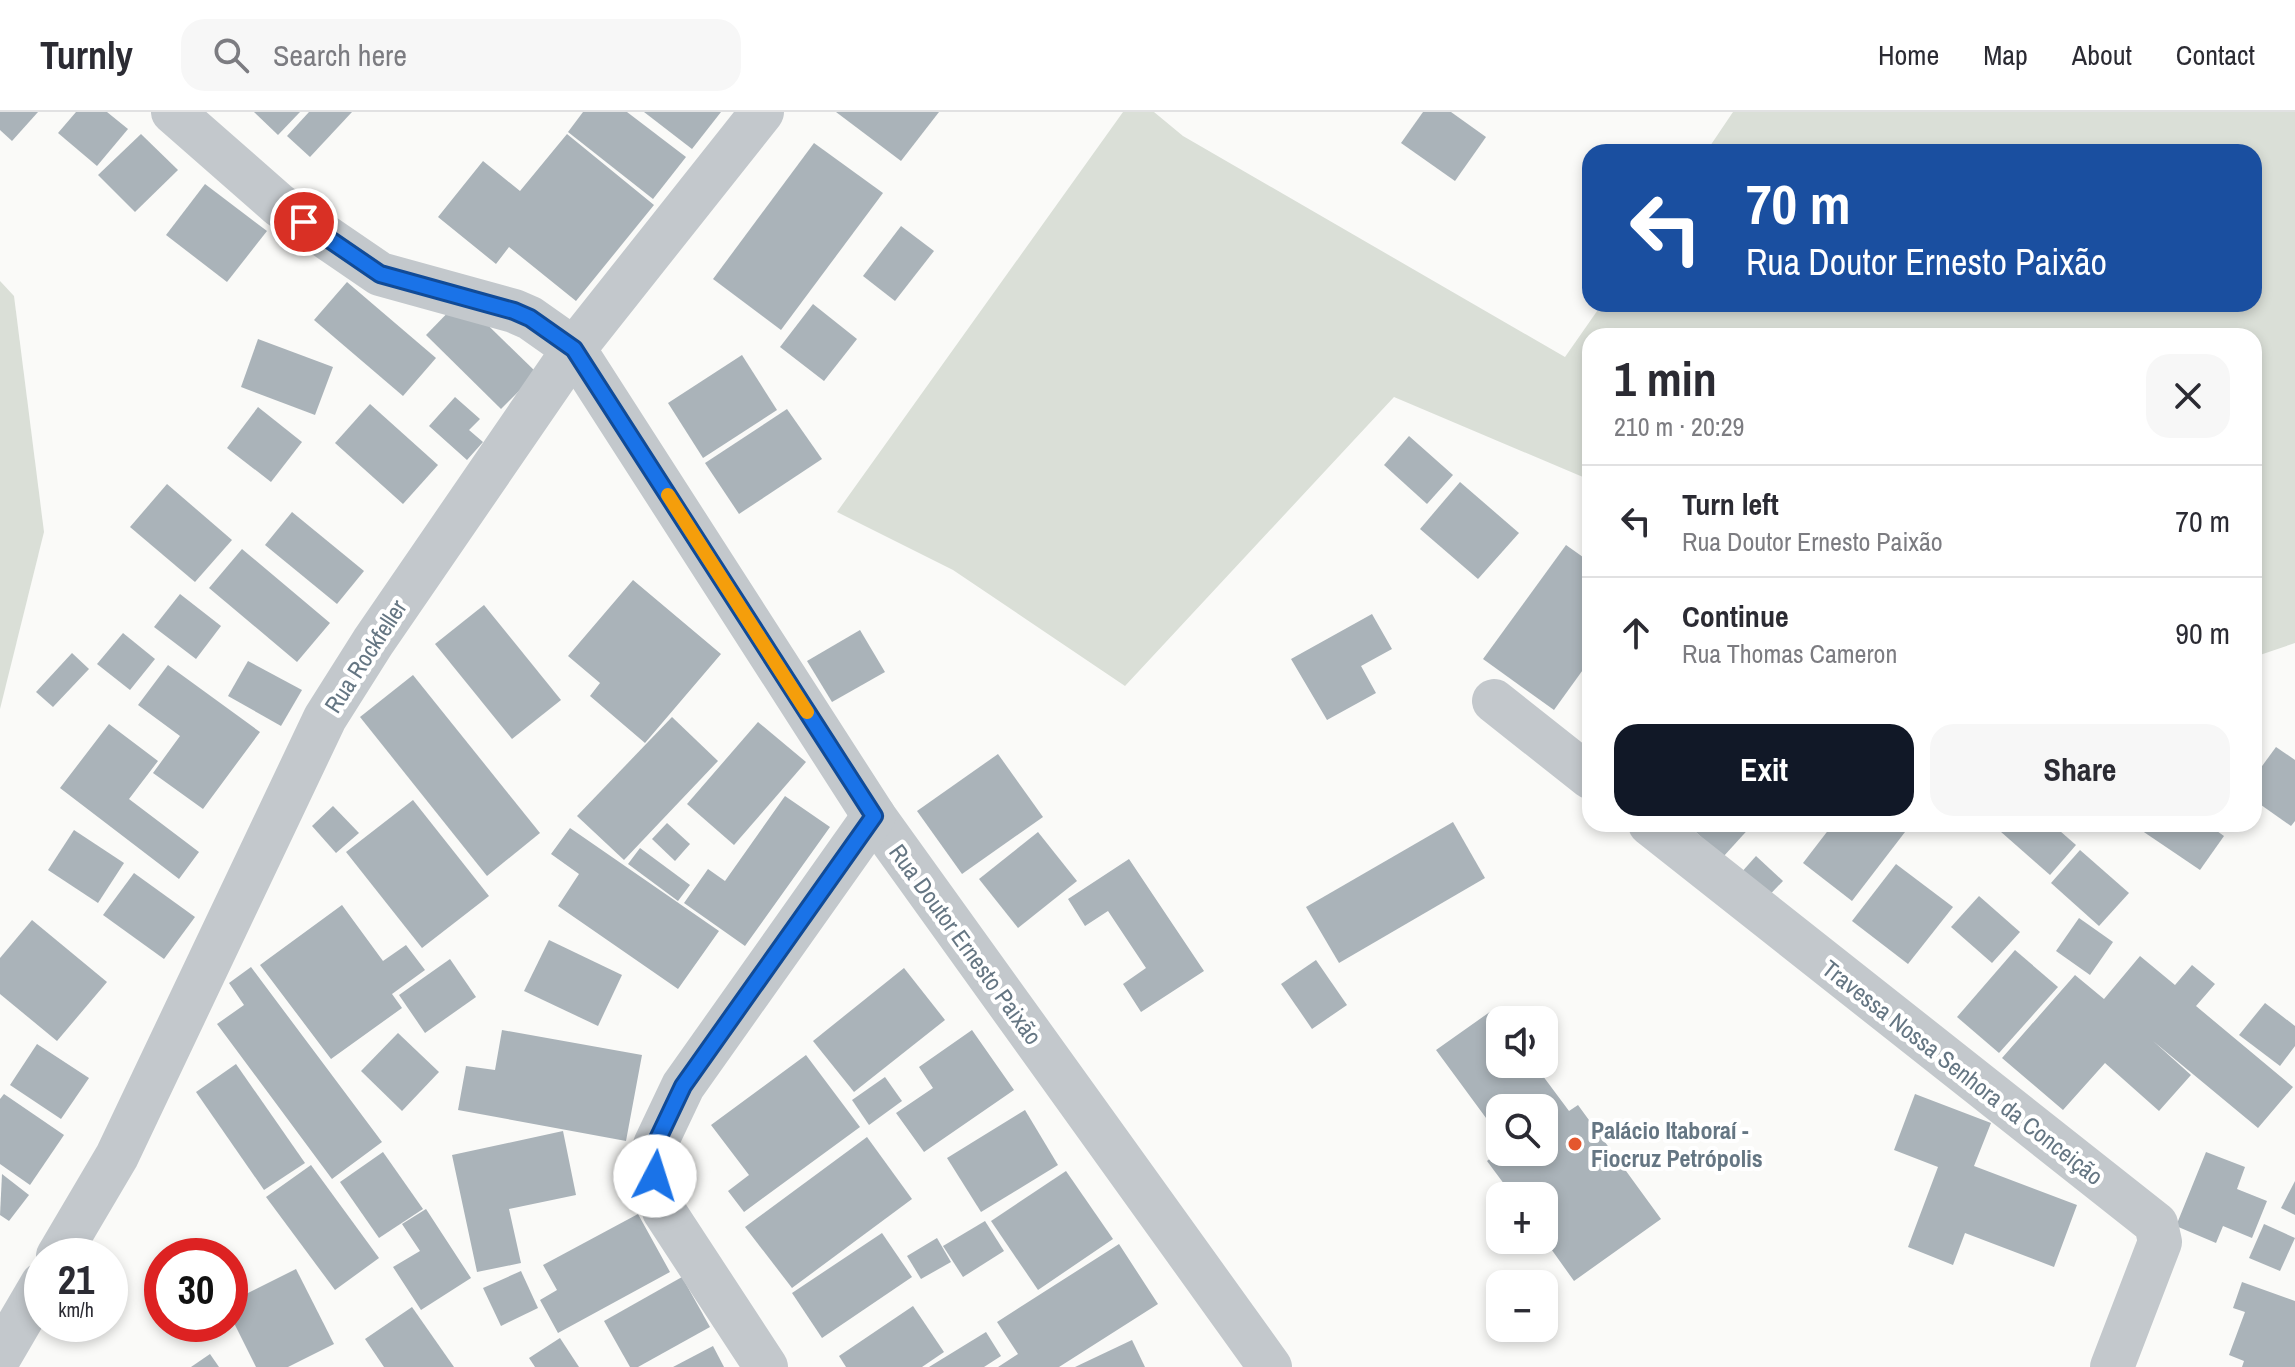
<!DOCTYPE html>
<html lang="en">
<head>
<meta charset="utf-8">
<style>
  body { margin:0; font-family:"Archivo Narrow",sans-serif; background:#f7f7f7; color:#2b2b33; height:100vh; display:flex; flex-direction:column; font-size:30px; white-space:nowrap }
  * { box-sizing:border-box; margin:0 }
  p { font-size:26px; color:#7c7c81 }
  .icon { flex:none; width:44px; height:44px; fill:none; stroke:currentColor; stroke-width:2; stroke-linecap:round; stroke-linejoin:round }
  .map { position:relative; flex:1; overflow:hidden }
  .drawer { position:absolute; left:1582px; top:216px; width:680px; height:504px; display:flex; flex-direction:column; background:#fff; border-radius:24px; box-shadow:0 4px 12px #0003 }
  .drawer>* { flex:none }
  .hud { position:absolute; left:1582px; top:32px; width:680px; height:168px; border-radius:24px; box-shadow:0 4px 12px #0003; background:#1a4fa0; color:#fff; overflow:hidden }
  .controls { position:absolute; left:1486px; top:894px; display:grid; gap:16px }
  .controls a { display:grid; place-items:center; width:72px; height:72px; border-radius:16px; background:#fff; box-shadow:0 4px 12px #0003; font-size:40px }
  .speed { position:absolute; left:24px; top:1126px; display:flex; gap:16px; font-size:40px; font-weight:700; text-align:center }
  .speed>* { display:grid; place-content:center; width:104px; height:104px; border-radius:50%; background:#fff; box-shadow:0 4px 12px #0003; line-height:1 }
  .speed small { font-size:20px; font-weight:400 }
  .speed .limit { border:12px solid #d22; background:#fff; color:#111 }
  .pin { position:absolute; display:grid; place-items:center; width:68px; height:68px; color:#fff; margin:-34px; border:4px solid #fff; border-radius:50%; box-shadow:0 2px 8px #0007 }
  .me { position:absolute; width:88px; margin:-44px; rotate:5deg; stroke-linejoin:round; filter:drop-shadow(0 0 6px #0008) }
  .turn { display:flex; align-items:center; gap:28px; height:168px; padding:0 32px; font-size:36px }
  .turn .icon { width:104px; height:104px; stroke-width:2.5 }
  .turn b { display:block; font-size:56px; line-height:68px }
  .round { display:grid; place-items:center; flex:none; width:84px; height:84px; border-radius:24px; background:#f7f7f7 }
  .head { display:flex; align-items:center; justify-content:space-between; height:136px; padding:0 32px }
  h1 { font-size:48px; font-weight:700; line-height:60px }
  .primary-button { display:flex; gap:16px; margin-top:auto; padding:16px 32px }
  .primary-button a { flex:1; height:92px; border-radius:24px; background:#111827; color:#fff; font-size:32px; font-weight:700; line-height:92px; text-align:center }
  .primary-button a+a { background:#f7f7f7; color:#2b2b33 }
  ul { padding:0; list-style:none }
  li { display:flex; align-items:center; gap:24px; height:112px; padding:0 32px; border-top:2px solid #e1e1e2 }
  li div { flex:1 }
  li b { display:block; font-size:30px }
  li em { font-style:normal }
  header { display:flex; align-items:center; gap:48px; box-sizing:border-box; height:112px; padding:0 40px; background:#fff; border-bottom:2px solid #e1e1e2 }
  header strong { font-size:38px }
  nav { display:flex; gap:44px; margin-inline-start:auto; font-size:28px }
  .search { width:560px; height:72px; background:#f7f7f7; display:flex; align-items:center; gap:20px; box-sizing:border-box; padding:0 28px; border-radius:24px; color:#7c7c81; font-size:30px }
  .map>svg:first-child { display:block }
</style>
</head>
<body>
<header>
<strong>Turnly</strong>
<div class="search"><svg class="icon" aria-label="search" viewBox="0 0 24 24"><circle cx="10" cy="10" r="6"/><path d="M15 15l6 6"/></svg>Search here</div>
<nav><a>Home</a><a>Map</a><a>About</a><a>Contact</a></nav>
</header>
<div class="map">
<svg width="2295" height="1255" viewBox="0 0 2295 1255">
  <rect width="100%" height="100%" fill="#fafaf8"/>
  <g fill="#dadfd7">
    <path d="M 1123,0 L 1154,0 L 1183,24 L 1565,245 L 1602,192 L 2254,192 L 2254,40 L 1706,40 L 1733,0 L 2295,0 L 2295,531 L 2254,545 L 2254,224 L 1590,224 L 1590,368 L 1394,285 L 1125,574 L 953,458 L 837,400 Z"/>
    <path d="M 0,169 L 14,184 L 44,420 L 0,597 Z"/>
  </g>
  <g fill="#aab3b9">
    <path d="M 0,0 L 38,0 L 12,29 L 0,18 Z"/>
    <path d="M 76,0 L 107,0 L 128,17 L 97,54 L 58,21 Z"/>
    <path d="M 254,0 L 300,0 L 278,23 Z"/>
    <path d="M 309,0 L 352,0 L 310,45 L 287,24 Z"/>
    <path d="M 583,0 L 627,0 L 686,45 L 653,87 L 568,20 Z"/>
    <path d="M 644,0 L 721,0 L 692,37 Z"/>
    <path d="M 836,0 L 939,0 L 901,49 Z"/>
    <path d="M 1423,0 L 1451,0 L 1486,25 L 1455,69 L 1401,31 Z"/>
    <path d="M 141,22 L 178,58 L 135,100 L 98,63 Z"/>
    <path d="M 567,22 L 654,93 L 576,189 L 509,135 L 496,152 L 438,105 L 483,49 L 520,79 Z"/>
    <path d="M 814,31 L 883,81 L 781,218 L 713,167 Z"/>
    <path d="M 205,72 L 267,119 L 227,170 L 166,123 Z"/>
    <path d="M 901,114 L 934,139 L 895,189 L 863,164 Z"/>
    <path d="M 347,170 L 436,246 L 403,284 L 314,208 Z"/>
    <path d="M 461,187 L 537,261 L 501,297 L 426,223 Z"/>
    <path d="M 813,192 L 857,227 L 824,269 L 780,235 Z"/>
    <path d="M 258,227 L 333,255 L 315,303 L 241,275 Z"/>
    <path d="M 742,243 L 777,298 L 703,346 L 668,291 Z"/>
    <path d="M 455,285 L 480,307 L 469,318 L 483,330 L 467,348 L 429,314 Z"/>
    <path d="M 370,292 L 438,353 L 403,392 L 335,331 Z"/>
    <path d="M 258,295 L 302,330 L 271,370 L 227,336 Z"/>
    <path d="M 787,297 L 822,347 L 739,402 L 705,351 Z"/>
    <path d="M 1409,324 L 1453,363 L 1427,392 L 1384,353 Z"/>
    <path d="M 1460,370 L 1519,421 L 1478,467 L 1420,417 Z"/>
    <path d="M 167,372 L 232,428 L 195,470 L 130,415 Z"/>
    <path d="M 292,400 L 364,459 L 337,492 L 265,433 Z"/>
    <path d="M 1566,433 L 1590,450 L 1590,548 L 1554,598 L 1483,547 Z"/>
    <path d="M 242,437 L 330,511 L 297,550 L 209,476 Z"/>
    <path d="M 633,468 L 721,542 L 645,631 L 590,584 L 600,571 L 568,544 Z"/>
    <path d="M 180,482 L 221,514 L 196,547 L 154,515 Z"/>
    <path d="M 484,493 L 561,588 L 512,627 L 435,532 Z"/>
    <path d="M 1372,502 L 1392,537 L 1361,554 L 1376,581 L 1327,608 L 1291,547 Z"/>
    <path d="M 860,518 L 885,560 L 832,590 L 807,549 Z"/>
    <path d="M 123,521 L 155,547 L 130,578 L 97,552 Z"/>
    <path d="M 72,541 L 89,557 L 53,595 L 36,580 Z"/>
    <path d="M 248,549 L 302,578 L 281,614 L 228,584 Z"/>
    <path d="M 168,553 L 260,620 L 203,697 L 153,661 L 180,624 L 138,593 Z"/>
    <path d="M 413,563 L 540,721 L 487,764 L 360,605 Z"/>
    <path d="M 672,605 L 718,649 L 624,748 L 577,704 Z"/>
    <path d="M 758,610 L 806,650 L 734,733 L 687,692 Z"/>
    <path d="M 109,612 L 158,649 L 129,687 L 199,740 L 179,767 L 60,676 Z"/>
    <path d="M 2276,635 L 2295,648 L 2295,709 L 2291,714 L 2254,688 L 2254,665 Z"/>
    <path d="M 998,642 L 1043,705 L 962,762 L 917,699 Z"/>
    <path d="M 785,684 L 830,715 L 745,834 L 684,791 L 708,757 L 725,769 Z"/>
    <path d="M 413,688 L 489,784 L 422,836 L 346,740 Z"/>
    <path d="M 333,694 L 359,721 L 336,741 L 312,714 Z"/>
    <path d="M 1453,710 L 1485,766 L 1339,851 L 1306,795 Z"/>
    <path d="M 667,711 L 690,732 L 675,749 L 652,727 Z"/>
    <path d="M 1687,712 L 1753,712 L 1723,745 Z"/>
    <path d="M 1833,712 L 1894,712 L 1905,720 L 1852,789 L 1803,751 Z"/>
    <path d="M 1992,712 L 2052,712 L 2076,733 L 2050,763 Z"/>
    <path d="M 2132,712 L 2207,712 L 2224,724 L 2200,758 Z"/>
    <path d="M 570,716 L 719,819 L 678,877 L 558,794 L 579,762 L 551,742 Z"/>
    <path d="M 74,718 L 124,751 L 98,791 L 48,758 Z"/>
    <path d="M 1038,720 L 1077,769 L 1018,816 L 979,767 Z"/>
    <path d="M 640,736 L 690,773 L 678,789 L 628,752 Z"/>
    <path d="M 2080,738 L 2129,781 L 2099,814 L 2051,771 Z"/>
    <path d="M 1756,744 L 1783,769 L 1758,795 L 1732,771 Z"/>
    <path d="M 1129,747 L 1204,859 L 1141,900 L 1123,872 L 1146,856 L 1108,799 L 1085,814 L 1068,787 Z"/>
    <path d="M 1896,752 L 1953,795 L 1908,852 L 1852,809 Z"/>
    <path d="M 134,761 L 195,805 L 164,847 L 103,803 Z"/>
    <path d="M 1979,784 L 2020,820 L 1992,851 L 1951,815 Z"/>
    <path d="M 342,793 L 383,849 L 406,833 L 425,858 L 392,882 L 402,896 L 331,947 L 260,853 Z"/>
    <path d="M 2079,806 L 2113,830 L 2090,863 L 2056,839 Z"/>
    <path d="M 32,808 L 107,870 L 57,929 L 0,882 L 0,846 Z"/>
    <path d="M 549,828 L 622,863 L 598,914 L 524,879 Z"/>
    <path d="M 2015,838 L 2058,875 L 1999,941 L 1957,905 Z"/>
    <path d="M 2140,844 L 2175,873 L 2192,853 L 2215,872 L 2196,894 L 2293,975 L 2258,1016 L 2153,929 L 2191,963 L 2159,999 L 2105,951 L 2063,998 L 2002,946 L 2075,863 L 2104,887 Z"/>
    <path d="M 450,847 L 476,885 L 425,921 L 399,883 Z"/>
    <path d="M 1316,848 L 1347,893 L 1312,917 L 1281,872 Z"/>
    <path d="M 251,855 L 382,1030 L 332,1067 L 217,912 L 244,893 L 229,871 Z"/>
    <path d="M 904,856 L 945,908 L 854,980 L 813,929 Z"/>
    <path d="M 2265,891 L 2295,914 L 2295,934 L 2280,954 L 2239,923 Z"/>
    <path d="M 1494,897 L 1502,908 L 1500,952 L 1534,952 L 1569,999 L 1578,993 L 1661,1107 L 1574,1169 L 1544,1127 L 1544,1084 L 1513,1084 L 1487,1049 L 1498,1040 L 1544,1040 L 1544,996 L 1500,996 L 1500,1025 L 1436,938 Z"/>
    <path d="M 502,918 L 642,943 L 626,1029 L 458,998 L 466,954 L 495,958 Z"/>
    <path d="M 972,918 L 1014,978 L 924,1040 L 896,1001 L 933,976 L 919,955 Z"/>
    <path d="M 398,921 L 439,960 L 402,999 L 361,959 Z"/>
    <path d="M 37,932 L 89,966 L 61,1007 L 10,973 Z"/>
    <path d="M 806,943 L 860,1015 L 744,1100 L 728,1079 L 749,1063 L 711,1013 Z"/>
    <path d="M 236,952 L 305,1051 L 264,1078 L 196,980 Z"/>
    <path d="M 885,965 L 902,989 L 869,1013 L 852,988 Z"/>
    <path d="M 4,982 L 64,1023 L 30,1073 L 0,1052 L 0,987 Z"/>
    <path d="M 1915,982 L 1991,1011 L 1974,1054 L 2077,1093 L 2054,1155 L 1965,1121 L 1953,1153 L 1908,1135 L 1938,1055 L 1894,1038 Z"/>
    <path d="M 1025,998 L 1058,1053 L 981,1100 L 947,1046 Z"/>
    <path d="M 563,1019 L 576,1083 L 509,1097 L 521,1151 L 477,1160 L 452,1043 Z"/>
    <path d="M 867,1025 L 912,1087 L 792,1176 L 745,1115 Z"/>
    <path d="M 383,1040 L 423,1097 L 379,1126 L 340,1070 Z"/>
    <path d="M 2206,1040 L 2245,1055 L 2237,1077 L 2267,1089 L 2252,1126 L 2223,1114 L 2216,1131 L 2176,1114 Z"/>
    <path d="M 311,1053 L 379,1146 L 335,1178 L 266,1085 Z"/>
    <path d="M 1066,1059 L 1113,1127 L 1038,1178 L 991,1109 Z"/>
    <path d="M 2,1062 L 29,1083 L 9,1109 L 0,1103 Z"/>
    <path d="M 2295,1069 L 2295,1103 L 2281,1096 Z"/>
    <path d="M 426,1097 L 471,1166 L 421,1198 L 393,1155 L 420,1139 L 402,1112 Z"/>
    <path d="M 638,1102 L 670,1160 L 558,1221 L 540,1188 L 557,1178 L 543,1153 Z"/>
    <path d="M 985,1109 L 1004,1139 L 963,1165 L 943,1134 Z"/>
    <path d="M 2264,1112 L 2295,1126 L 2280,1159 L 2249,1146 Z"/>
    <path d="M 882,1121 L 912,1165 L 822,1226 L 792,1181 Z"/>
    <path d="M 937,1126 L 951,1150 L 921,1167 L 907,1144 Z"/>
    <path d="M 1119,1132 L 1158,1192 L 1059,1255 L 998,1255 L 1018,1242 L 997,1210 Z"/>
    <path d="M 296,1157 L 334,1232 L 288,1255 L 256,1255 L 230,1203 L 230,1190 Z"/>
    <path d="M 521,1159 L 538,1196 L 501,1214 L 483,1176 Z"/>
    <path d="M 682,1165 L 710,1215 L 638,1255 L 630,1255 L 604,1209 Z"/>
    <path d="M 2242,1170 L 2295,1189 L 2295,1255 L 2242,1255 L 2244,1249 L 2229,1243 L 2245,1200 L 2233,1196 Z"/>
    <path d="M 913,1194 L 944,1240 L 922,1255 L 846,1255 L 839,1244 Z"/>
    <path d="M 412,1195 L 454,1255 L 384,1255 L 365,1227 Z"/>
    <path d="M 986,1220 L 1001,1244 L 984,1255 L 929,1255 Z"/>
    <path d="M 560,1226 L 579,1255 L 535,1255 L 529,1246 Z"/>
    <path d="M 1132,1228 L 1145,1255 L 1075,1255 Z"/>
    <path d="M 713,1234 L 724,1255 L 673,1255 Z"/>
    <path d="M 210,1242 L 219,1255 L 191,1255 Z"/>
  </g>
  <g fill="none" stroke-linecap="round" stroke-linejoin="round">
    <g stroke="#c3c8cc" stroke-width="44">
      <path d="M 173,0 L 279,93 L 380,162 L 514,199 L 530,206 L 574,237 L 874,704 L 1270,1255"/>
      <path d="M 1494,589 L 1590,665"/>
      <path d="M 1650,712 L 2156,1112 L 2160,1130 L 2112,1255"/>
      <path d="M 58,1144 L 117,1044 L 325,606 L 373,530 L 574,237 L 762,0"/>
      <path d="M 0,1244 L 42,1172"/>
      <path d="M 766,1255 L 664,1099 L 655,1064 L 655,1033 L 683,974 L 874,704"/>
    </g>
  </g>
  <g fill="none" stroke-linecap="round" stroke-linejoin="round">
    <g stroke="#114b97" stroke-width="20">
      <path id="route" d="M 304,110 L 380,162 L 514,199 L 530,206 L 574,237 L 874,704 L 683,974 L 655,1033 L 655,1064"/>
    </g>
    <use href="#route" stroke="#1a73e8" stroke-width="14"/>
    <path stroke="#f59e0b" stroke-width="14" d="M 668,383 L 807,600"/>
  </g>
  <circle fill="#e4572e" stroke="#fff" stroke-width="3" cx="1575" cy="1032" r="8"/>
  <g text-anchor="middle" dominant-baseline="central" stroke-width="8" stroke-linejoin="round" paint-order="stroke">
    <g font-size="24" fill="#657683" stroke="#fff">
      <text transform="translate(365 544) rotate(-57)">Rua Rockfeller</text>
      <text transform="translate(966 832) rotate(54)">Rua Doutor Ernesto Paixão</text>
      <text transform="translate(1963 960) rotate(38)">Travessa Nossa Senhora da Conceição</text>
    </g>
    <g font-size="24" font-weight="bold" fill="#657683" stroke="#fff" text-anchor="start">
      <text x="1591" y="1018">Palácio Itaboraí -<tspan x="1591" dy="28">Fiocruz Petrópolis</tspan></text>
    </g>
  </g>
</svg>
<div class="controls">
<a><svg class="icon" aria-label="sound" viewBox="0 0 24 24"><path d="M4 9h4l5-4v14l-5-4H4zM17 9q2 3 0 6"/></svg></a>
<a><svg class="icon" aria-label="search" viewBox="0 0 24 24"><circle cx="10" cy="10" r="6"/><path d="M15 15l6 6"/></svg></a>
<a>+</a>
<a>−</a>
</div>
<div class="speed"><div>21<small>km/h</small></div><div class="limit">30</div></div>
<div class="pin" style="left:304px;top:110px;background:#d93025"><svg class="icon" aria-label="arrive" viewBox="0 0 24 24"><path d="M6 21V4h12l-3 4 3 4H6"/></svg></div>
<svg class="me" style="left:655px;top:1064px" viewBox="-20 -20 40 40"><circle r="19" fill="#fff"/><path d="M0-13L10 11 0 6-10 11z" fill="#1a73e8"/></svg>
<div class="hud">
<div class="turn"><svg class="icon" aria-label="left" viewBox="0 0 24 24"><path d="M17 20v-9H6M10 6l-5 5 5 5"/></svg><div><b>70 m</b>Rua Doutor Ernesto Paixão</div></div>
</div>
<section class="drawer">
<div class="head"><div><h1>1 min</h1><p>210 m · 20:29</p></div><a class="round"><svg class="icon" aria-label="close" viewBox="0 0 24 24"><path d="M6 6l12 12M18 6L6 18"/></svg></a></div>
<ul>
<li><svg class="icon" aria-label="left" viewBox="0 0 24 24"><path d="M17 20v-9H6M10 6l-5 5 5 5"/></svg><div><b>Turn left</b><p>Rua Doutor Ernesto Paixão</p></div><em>70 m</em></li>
<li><svg class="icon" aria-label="ahead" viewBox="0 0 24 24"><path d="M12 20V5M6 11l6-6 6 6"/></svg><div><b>Continue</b><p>Rua Thomas Cameron</p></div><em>90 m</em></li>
</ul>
<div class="primary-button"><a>Exit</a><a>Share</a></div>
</section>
</div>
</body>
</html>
